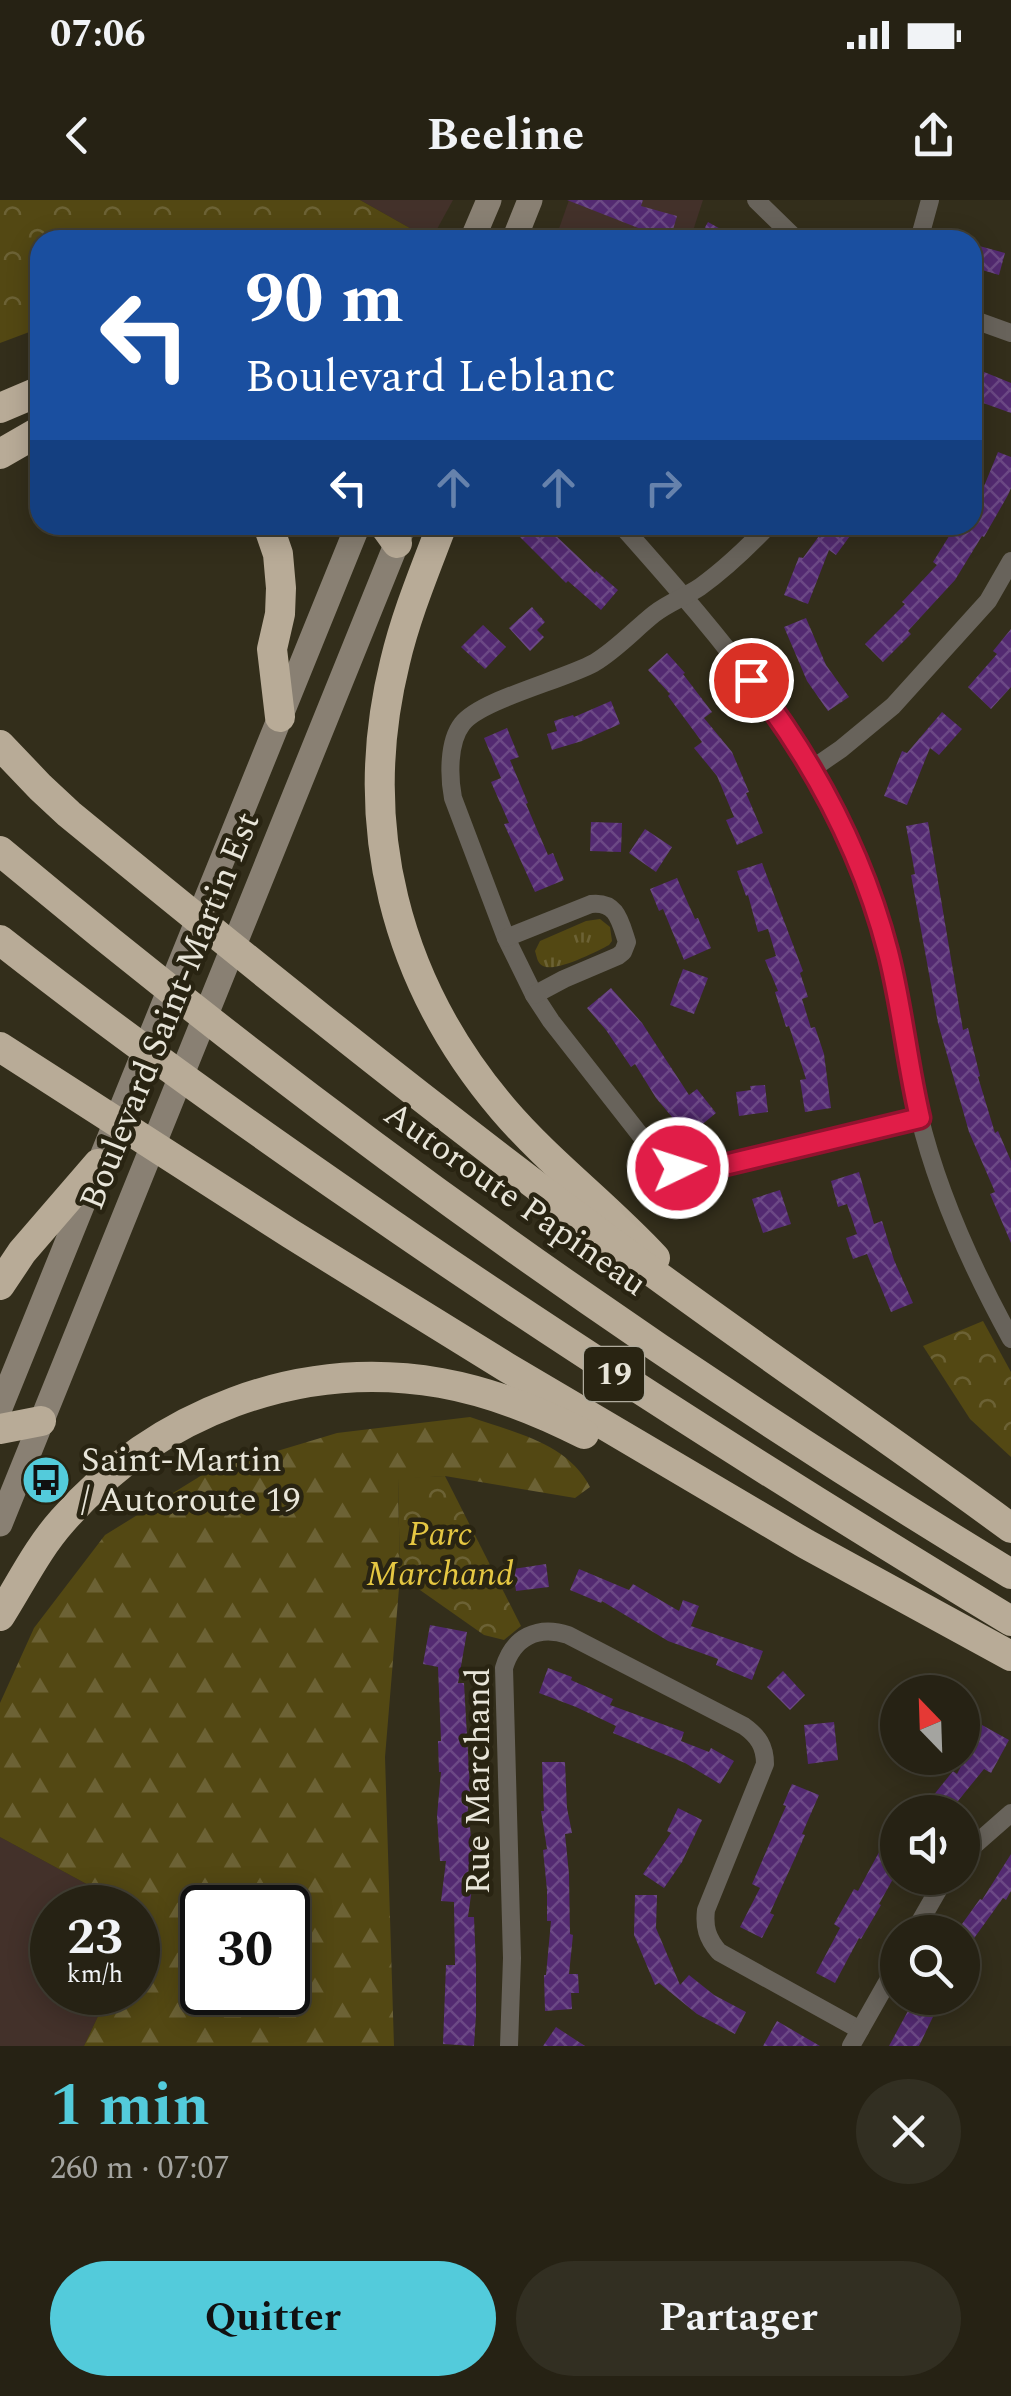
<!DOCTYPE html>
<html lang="fr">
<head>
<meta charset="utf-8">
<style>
  body { margin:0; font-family:Spectral,serif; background:#322f22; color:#f1f3f6; height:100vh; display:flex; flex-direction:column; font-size:38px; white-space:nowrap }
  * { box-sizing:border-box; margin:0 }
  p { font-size:32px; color:#a4a4a0 }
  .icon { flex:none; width:55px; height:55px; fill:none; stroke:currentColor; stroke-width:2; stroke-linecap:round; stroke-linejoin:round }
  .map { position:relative; height:1846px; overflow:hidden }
  .side { display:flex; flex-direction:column; background:#262214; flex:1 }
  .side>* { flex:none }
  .guide { position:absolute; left:30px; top:30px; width:952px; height:305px; border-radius:30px; box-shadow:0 5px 25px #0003,0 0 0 2px #423f34; background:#1a4fa0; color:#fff; overflow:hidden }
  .needle { width:65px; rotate:337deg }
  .tools { position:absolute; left:880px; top:1475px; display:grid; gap:20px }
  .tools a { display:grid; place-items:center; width:100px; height:100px; border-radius:50%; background:#262214; box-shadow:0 5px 25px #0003,0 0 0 2px #423f34; font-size:50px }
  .speed { position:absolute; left:30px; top:1685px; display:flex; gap:20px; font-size:50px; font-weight:700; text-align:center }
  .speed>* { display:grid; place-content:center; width:130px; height:130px; border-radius:50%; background:#262214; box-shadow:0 5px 25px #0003,0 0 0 2px #423f34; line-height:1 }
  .speed small { font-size:25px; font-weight:400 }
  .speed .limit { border:5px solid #111; border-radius:15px; background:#fff; color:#111 }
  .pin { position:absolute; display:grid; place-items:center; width:85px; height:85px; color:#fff; margin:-42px; border:5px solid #fff; border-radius:50%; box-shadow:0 2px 10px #0007 }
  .me { position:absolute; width:110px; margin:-55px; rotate:86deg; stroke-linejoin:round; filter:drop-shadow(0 0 8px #0008) }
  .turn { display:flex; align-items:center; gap:35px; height:210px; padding:0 50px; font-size:45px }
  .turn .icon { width:130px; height:130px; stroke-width:2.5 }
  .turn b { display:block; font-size:70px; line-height:85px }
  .lanes { display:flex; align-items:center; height:95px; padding:0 50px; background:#0003; justify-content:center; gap:50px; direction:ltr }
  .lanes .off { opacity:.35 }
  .round { display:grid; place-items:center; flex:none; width:105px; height:105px; border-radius:52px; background:#322f22 }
  .head { display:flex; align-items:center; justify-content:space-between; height:170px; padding:0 50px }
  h1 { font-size:60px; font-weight:700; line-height:75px; color:#53cbdb }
  .action { display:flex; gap:20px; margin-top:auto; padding:20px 50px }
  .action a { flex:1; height:115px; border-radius:60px; background:#53cbdb; color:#111; font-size:40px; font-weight:700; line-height:115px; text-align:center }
  .action a+a { background:#322f22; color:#f1f3f6 }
  .status { display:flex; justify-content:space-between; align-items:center; height:70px; padding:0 50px; background:#262214; direction:ltr }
  .status svg { height:28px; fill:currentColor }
  header { display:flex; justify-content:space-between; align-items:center; height:130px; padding:0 50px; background:#262214; font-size:45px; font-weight:700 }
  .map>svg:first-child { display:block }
</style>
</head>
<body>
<div class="status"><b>07:06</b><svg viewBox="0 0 49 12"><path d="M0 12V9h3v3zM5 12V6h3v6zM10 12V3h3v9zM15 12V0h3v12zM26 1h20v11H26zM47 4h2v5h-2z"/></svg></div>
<header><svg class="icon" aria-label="back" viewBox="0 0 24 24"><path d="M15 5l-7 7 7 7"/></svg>Beeline<svg class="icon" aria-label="share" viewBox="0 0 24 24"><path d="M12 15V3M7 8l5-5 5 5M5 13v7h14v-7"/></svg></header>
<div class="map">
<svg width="1011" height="1846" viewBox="0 0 1011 1846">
  <defs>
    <pattern id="grass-tufts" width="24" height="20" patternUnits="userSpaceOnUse" patternTransform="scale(2.5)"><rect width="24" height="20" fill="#534813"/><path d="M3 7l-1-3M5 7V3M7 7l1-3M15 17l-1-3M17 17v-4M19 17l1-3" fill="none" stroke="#6c6235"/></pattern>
    <pattern id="forest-firs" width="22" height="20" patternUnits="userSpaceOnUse" patternTransform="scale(2.5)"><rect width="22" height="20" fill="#534813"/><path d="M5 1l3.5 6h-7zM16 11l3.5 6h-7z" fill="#6c6235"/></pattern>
    <pattern id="park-crowns" width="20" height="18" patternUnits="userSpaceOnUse" patternTransform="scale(2.5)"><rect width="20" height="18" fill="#534813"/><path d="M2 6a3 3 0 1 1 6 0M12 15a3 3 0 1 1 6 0" fill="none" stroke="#6c6235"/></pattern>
    <pattern id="building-cross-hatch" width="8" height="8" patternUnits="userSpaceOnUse" patternTransform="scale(2.5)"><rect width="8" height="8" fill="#532a71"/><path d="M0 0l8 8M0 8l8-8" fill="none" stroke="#6c4985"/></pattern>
  </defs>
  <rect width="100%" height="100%" fill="#332e1b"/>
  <g fill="#43312a">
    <path d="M 360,0 L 453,0 L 431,40 Z"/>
    <path d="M 569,0 L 703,0 L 690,40 L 555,40 Z"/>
    <path d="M 0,1637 L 129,1707 L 52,1708 L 52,1792 L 109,1793 L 84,1846 L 0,1846 Z"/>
  </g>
  <path fill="url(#grass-tufts)" d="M 600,719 L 610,727 L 612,741 L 609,745 C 598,751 555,773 543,766 C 537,763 537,757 535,751 L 540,741 L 586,721 Z"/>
  <path fill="url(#forest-firs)" fill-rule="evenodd" d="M 470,1217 C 513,1232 568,1243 590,1287 L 575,1298 L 445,1276 L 398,1279 L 400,1376 L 385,1557 L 394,1846 L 84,1846 L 109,1793 L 138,1792 L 138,1733 L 145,1716 L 138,1712 L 138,1708 L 129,1707 L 0,1637 L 0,1503 L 34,1428 L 105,1335 L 207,1272 L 337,1233 ZM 202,1708 L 288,1708 L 288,1792 L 202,1792 Z"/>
  <g fill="url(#park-crowns)">
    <path d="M 0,0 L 360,0 L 431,40 L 40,40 L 40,128 L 0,143 Z"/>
    <path d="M 983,1121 L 1011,1172 L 1011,1257 L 970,1219 L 923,1146 Z"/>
    <path d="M 445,1276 L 521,1426 L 504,1440 L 484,1435 L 400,1376 L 398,1278 Z"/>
  </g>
  <g fill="url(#building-cross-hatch)">
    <path d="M 567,0 L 643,0 L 641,6 L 677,16 L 670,40 L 648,40 L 651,33 Z"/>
    <path d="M 708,22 L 740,40 L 698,40 Z"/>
    <path d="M 972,44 L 1005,53 L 999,75 L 972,67 Z"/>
    <path d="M 972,167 L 1011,183 L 1011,213 L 972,199 Z"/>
    <path d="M 998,252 L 1011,257 L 1011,288 L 1008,295 L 984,337 L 982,336 L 955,380 L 908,431 L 911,434 L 883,462 L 865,444 L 905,404 L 902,402 L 937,365 L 933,362 L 956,325 L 972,325 L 972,302 L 977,294 L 980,296 Z"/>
    <path d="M 526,325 L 561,325 L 553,333 L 595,373 L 596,371 L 618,390 L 601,410 L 568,381 L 566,383 L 517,334 Z"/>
    <path d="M 827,325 L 858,325 L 836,355 L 829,350 L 808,404 L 784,395 L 799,357 L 803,358 Z"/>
    <path d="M 532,407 L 545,422 L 537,430 L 544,437 L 530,451 L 509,428 Z"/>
    <path d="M 806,418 L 826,465 L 849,497 L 828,511 L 807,481 L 784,427 Z"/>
    <path d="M 483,425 L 506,447 L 485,469 L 461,447 Z"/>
    <path d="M 1011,429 L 1011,487 L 991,509 L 968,487 L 997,454 L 993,451 Z"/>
    <path d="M 667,453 L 685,473 L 683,474 L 712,512 L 704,518 L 732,552 L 749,592 L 746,593 L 763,633 L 737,645 L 726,620 L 734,617 L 717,576 L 694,548 L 702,542 L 668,496 L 670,494 L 648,470 Z"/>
    <path d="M 611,501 L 620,524 L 582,541 L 552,550 L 547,534 L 557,531 L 554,521 L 573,515 L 574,517 Z"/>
    <path d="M 942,512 L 962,529 L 939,555 L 930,548 L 907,605 L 884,596 L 902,551 L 907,553 Z"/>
    <path d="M 507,528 L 519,557 L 510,560 L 528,603 L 526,604 L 548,655 L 553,653 L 564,680 L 535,692 L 504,624 L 509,623 L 491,582 L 501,578 L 484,538 Z"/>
    <path d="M 591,622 L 622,623 L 621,652 L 590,651 Z"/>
    <path d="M 928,622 L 963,830 L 968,828 L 980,876 L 978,877 L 995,933 L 998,931 L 1011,961 L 1011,1043 L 990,994 L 995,992 L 969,932 L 938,823 L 911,675 L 915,674 L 906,626 Z"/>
    <path d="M 645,629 L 672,647 L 656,672 L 629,653 Z"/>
    <path d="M 762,663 L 803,771 L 800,773 L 808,797 L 802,799 L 811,828 L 815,827 L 824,854 L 831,908 L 805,912 L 800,880 L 806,879 L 789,826 L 786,827 L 775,792 L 778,791 L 765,760 L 776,756 L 768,729 L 758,732 L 748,695 L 746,696 L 737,671 Z"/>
    <path d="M 677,678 L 695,719 L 698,718 L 711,748 L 684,760 L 663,709 L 659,711 L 650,689 Z"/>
    <path d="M 683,769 L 708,778 L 694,814 L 670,805 Z"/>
    <path d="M 611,788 L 642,823 L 689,895 L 697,889 L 716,913 L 688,936 L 656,898 L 635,864 L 631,867 L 606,830 L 587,808 Z"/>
    <path d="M 765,885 L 768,912 L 739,916 L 736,892 L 751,890 L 750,886 Z"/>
    <path d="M 859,972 L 874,1024 L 882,1021 L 894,1060 L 913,1103 L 891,1112 L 867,1054 L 853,1059 L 846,1038 L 857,1034 L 847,1004 L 838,1007 L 831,981 Z"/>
    <path d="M 780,990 L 791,1024 L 763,1033 L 752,999 Z"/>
    <path d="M 546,1364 L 549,1387 L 516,1391 L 513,1369 Z"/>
    <path d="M 579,1369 L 629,1390 L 633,1384 L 679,1411 L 683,1400 L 699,1406 L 691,1426 L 763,1451 L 752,1480 L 716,1465 L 718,1459 L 668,1441 L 602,1401 L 601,1403 L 570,1390 Z"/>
    <path d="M 430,1425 L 467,1432 L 458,1483 L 464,1483 L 470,1589 L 466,1627 L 470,1627 L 474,1673 L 468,1717 L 474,1717 L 476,1766 L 476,1815 L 474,1846 L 443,1844 L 446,1765 L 455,1765 L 454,1702 L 441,1701 L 446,1661 L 440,1661 L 437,1616 L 441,1572 L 439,1572 L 438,1541 L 441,1541 L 438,1467 L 423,1464 Z"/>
    <path d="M 548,1468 L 572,1477 L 571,1480 L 613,1499 L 610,1505 L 684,1532 L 681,1541 L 709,1552 L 711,1548 L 734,1561 L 720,1584 L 685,1563 L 613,1533 L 616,1526 L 576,1507 L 539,1493 Z"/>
    <path d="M 783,1471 L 805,1495 L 790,1510 L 767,1487 Z"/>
    <path d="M 834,1522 L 838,1560 L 808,1564 L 804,1525 Z"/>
    <path d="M 982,1525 L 1009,1540 L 991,1573 L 984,1569 L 949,1612 L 920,1612 L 953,1571 L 957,1574 Z"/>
    <path d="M 542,1562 L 565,1562 L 567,1608 L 572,1633 L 565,1634 L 569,1674 L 570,1734 L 573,1735 L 569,1774 L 578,1774 L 579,1793 L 571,1793 L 572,1809 L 545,1811 L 544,1775 L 546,1775 L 551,1721 L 547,1721 L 547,1690 L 543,1650 L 547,1649 L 541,1611 L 544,1611 Z"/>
    <path d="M 792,1584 L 819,1595 L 802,1634 L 805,1635 L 795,1658 L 770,1713 L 774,1715 L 762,1738 L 740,1727 L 760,1688 L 752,1684 L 786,1606 L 783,1605 Z"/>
    <path d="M 678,1608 L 702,1620 L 682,1662 L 664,1688 L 643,1674 L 671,1633 L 667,1631 Z"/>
    <path d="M 898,1617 L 898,1670 L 879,1704 L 881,1705 L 861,1739 L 859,1738 L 835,1783 L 816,1773 L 840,1728 L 834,1724 L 854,1689 L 858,1691 Z"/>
    <path d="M 1011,1654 L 1011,1691 L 1006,1700 L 1003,1698 L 962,1755 L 962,1724 L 980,1699 L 982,1700 Z"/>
    <path d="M 635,1695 L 657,1695 L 656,1728 L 680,1785 L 689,1775 L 714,1795 L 746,1812 L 735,1834 L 697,1814 L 659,1783 L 655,1785 L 634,1735 Z"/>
    <path d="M 915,1798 L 942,1798 L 919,1846 L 889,1846 Z"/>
    <path d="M 777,1821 L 820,1846 L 763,1846 Z"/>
    <path d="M 556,1827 L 585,1846 L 543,1846 Z"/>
  </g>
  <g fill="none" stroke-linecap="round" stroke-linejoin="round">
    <g stroke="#68635b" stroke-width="18">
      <path d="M 756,0 L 797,40"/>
      <path d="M 919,40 L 930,0"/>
      <path d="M 972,119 L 1011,133"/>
      <path d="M 621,325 C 725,442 824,556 875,708 C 897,775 902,846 919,915 C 938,994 972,1068 1011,1139"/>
      <path d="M 769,325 C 748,347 725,369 700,387 C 685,397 668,403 654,414 C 634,430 616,450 594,463 C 563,480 480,500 462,524 C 448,542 449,577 453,598 L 506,738 L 534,795 L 551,821 L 659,959 L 677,968 L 698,971 L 920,918"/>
      <path d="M 812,569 L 841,549 L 893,506 L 988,401 L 1011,361"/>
      <path d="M 506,738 L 591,704 C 617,701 620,721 627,742 L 623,752 L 618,756 L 564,779 L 534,795"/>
      <path d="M 962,1656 L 1011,1613"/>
      <path d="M 914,1732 L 945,1678"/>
      <path d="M 509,1846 L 512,1758 L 504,1468 C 513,1437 538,1425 568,1435 L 744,1526 C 758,1536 765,1546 765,1564 L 706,1710 C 704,1727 707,1738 719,1752 L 860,1830"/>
      <path d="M 851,1846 L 898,1763"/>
    </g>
    <g stroke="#898073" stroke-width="25">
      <path d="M 472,40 L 489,0"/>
      <path d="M 514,40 L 530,0"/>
      <path d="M 0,1208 L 358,325"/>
      <path d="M 0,1324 L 404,325"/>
    </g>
    <g stroke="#b8ab97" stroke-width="30">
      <path d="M 0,208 L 40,191"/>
      <path d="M 0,254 L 40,231"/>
      <path d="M 268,325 L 278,354 L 281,388 L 280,414 L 272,449 L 280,517"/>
      <path d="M 384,325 L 397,343"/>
      <path d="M 442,325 C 425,370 406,415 395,462 C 355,624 395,782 503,909 C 549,963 607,1006 655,1058"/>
      <path d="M 0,545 L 40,587 L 69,614 C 235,750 402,885 574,1014 C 717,1123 867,1222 1011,1328"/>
      <path d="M 0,651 C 318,917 656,1159 1011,1374"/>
      <path d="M 0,740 C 117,832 239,919 361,1003 C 573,1150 790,1287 1011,1421"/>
      <path d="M 0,847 L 291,1034 L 506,1167 L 806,1344 L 1011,1456"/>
      <path d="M 0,1085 L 22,1052 L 98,964"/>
      <path d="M 0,1229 L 41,1221"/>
      <path d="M 0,1416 C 21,1383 37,1349 63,1320 C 157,1213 299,1158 441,1183 C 491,1192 539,1211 584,1234"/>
    </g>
  </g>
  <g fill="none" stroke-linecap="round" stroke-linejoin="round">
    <g stroke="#92132f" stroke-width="25">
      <path id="route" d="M 678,968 L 698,971 L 708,969 L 920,918 C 907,863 902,806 888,752 C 862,651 814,562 751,480"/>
    </g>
    <use href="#route" stroke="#e11d48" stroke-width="18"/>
  </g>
  <defs>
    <g id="bus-disc" transform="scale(2.5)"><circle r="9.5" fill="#53cbdb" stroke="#292412"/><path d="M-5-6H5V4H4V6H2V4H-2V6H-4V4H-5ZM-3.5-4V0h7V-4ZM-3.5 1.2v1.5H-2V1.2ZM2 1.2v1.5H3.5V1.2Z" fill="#111"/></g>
  </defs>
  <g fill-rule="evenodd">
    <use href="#bus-disc" x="46" y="1280"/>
  </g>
  <g text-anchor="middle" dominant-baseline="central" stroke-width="9" stroke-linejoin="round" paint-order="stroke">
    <rect fill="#292412" stroke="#afab9d" stroke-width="2.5" x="584" y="1147" width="60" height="54" rx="8"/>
    <g font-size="32" font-weight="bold" fill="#e8e5d9">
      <text x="614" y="1174">19</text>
    </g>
    <g font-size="35" fill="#e8e5d9" stroke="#292412">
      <text transform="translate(170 811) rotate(-68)">Boulevard Saint-Martin Est</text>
      <text transform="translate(515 999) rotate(35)">Autoroute Papineau</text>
      <text transform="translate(478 1581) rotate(-90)">Rue Marchand</text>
    </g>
    <g font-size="35" fill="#e8e5d9" stroke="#292412" text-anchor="start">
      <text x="81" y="1260">Saint-Martin<tspan x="81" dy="40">/ Autoroute 19</tspan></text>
    </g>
    <g font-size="35" font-style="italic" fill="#e5c742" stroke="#292412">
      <text x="440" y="1334">Parc<tspan x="440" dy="40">Marchand</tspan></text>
    </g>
  </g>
</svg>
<div class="tools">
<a><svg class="needle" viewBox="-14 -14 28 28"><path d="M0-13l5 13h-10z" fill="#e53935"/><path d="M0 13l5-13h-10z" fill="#a4a4a0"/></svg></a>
<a><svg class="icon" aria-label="sound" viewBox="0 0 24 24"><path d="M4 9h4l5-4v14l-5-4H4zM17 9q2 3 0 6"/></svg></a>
<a><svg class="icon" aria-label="search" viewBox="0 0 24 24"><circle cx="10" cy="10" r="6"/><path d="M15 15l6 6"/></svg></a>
</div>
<div class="speed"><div>23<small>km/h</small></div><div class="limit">30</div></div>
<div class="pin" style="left:751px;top:480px;background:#d93025"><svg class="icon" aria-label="arrive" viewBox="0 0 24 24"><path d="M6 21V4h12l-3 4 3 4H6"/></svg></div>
<svg class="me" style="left:678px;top:968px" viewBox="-20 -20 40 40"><circle r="17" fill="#e11d48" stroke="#fff" stroke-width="3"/><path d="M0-11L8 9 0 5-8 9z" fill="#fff"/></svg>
<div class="guide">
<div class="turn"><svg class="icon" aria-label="left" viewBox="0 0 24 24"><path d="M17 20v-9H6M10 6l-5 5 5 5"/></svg><div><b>90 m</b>Boulevard Leblanc</div></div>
<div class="lanes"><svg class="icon" aria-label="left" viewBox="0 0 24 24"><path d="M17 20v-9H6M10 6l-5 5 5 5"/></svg><svg class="icon off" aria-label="ahead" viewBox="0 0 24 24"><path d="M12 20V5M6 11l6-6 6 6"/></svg><svg class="icon off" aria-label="ahead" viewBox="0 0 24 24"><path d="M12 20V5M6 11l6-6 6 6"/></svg><svg class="icon off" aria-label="right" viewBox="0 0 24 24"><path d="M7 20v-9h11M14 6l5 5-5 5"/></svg></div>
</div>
</div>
<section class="side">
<div class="head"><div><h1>1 min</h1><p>260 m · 07:07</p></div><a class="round"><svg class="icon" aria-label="close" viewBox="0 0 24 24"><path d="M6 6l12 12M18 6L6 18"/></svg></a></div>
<div class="action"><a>Quitter</a><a>Partager</a></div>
</section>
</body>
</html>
